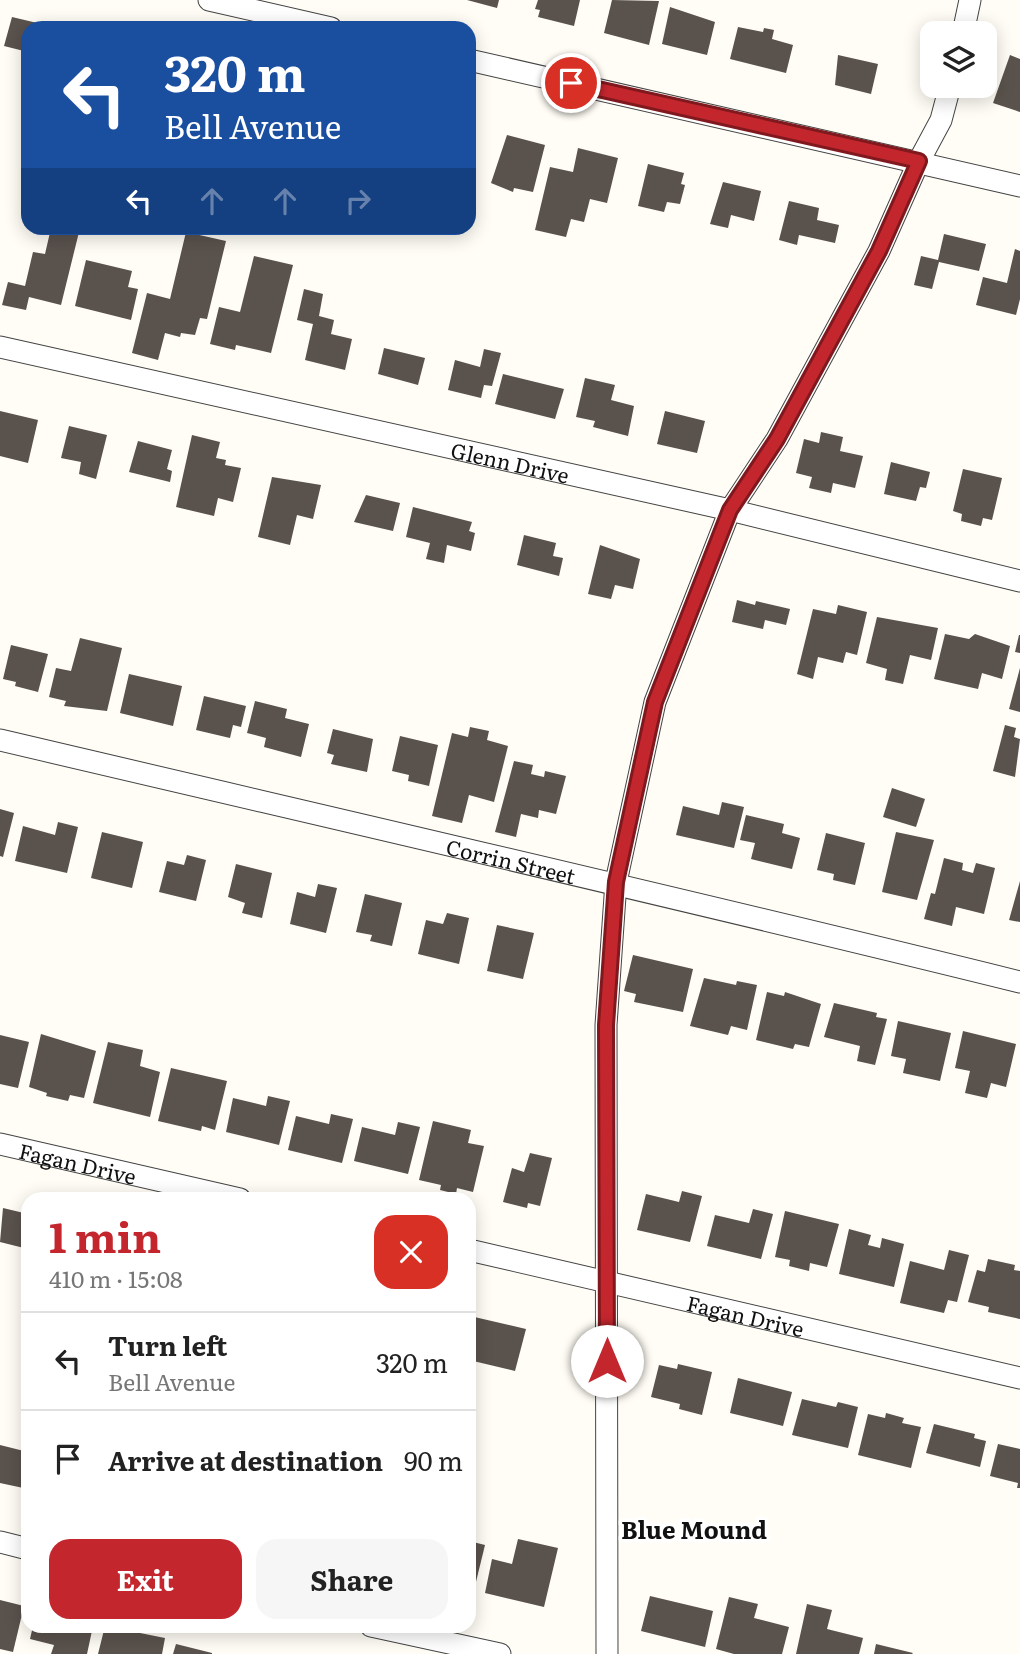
<!DOCTYPE html>
<html lang="en">
<head>
<meta charset="utf-8">
<style>
  body { margin:0; font-family:Literata,serif; background:#f6f6f6; color:#222; height:100vh; display:flex; flex-direction:column; font-size:26px; white-space:nowrap }
  * { box-sizing:border-box; margin:0 }
  p { font-size:23px; color:#767676 }
  .icon { flex:none; width:38px; height:38px; fill:none; stroke:currentColor; stroke-width:2; stroke-linecap:round; stroke-linejoin:round }
  .map { position:relative; flex:1; overflow:hidden }
  .panel { position:absolute; left:21px; top:1192px; width:455px; height:441px; display:flex; flex-direction:column; background:#fff; border-radius:21px; box-shadow:0 4px 18px #0003 }
  .panel>* { flex:none }
  .guide { position:absolute; left:21px; top:21px; width:455px; height:214px; border-radius:21px; box-shadow:0 4px 18px #0003; background:#1a4fa0; color:#fff; overflow:hidden }
  .controls { position:absolute; left:920px; top:21px; display:grid; gap:14px }
  .controls a { display:grid; place-items:center; width:77px; height:77px; border-radius:14px; background:#fff; box-shadow:0 4px 18px #0003; font-size:35px }
  .pin { position:absolute; display:grid; place-items:center; width:60px; height:60px; color:#fff; margin:-30px; border:4px solid #fff; border-radius:50%; box-shadow:0 2px 7px #0007 }
  .me { position:absolute; width:77px; margin:-38px; rotate:0deg; stroke-linejoin:round; filter:drop-shadow(0 0 5px #0008) }
  .turn { display:flex; align-items:center; gap:24px; height:147px; padding:0 28px; font-size:32px }
  .turn .icon { width:91px; height:91px; stroke-width:2.5 }
  .turn b { display:block; font-size:49px; line-height:60px }
  .lanes { display:flex; align-items:center; height:66px; padding:0 28px; background:#0003; justify-content:center; gap:35px; direction:ltr }
  .lanes .off { opacity:.35 }
  .round { display:grid; place-items:center; flex:none; width:74px; height:74px; border-radius:21px; background:#f6f6f6 }
  .summary { display:flex; align-items:center; justify-content:space-between; height:119px; padding:0 28px }
  h1 { font-size:42px; font-weight:700; line-height:52px; color:#c4262e }
  .button { display:flex; gap:14px; margin-top:auto; padding:14px 28px }
  .button a { flex:1; height:80px; border-radius:21px; background:#c4262e; color:#fff; font-size:28px; font-weight:700; line-height:80px; text-align:center }
  .button a+a { background:#f6f6f6; color:#222 }
  ul { padding:0; list-style:none }
  li { display:flex; align-items:center; gap:21px; height:98px; padding:0 28px; border-top:2px solid #e0e0e0 }
  li div { flex:1 }
  li b { display:block; font-size:26px }
  li em { font-style:normal }
  .map>svg:first-child { display:block }
</style>
</head>
<body>
<div class="map">
<svg width="1020" height="1654" viewBox="0 0 1020 1654">
  <rect width="100%" height="100%" fill="#fffdf5"/>
  <g fill="#5a524d">
    <path d="M 467,0 L 499,0 L 497,8 Z"/>
    <path d="M 538,0 L 580,0 L 574,26 L 538,17 L 540,10 L 535,9 Z"/>
    <path d="M 612,0 L 659,1 L 649,45 L 604,33 Z"/>
    <path d="M 670,7 L 715,22 L 707,55 L 662,44 Z"/>
    <path d="M 12,17 L 54,27 L 54,28 L 28,28 L 28,52 L 4,46 Z"/>
    <path d="M 738,27 L 763,32 L 764,28 L 774,30 L 772,39 L 793,45 L 786,73 L 730,59 Z"/>
    <path d="M 838,55 L 878,64 L 871,94 L 835,85 Z"/>
    <path d="M 1010,55 L 1020,59 L 1020,112 L 993,103 Z"/>
    <path d="M 469,123 L 476,125 L 470,150 L 469,150 Z"/>
    <path d="M 507,135 L 545,145 L 533,192 L 514,188 L 513,192 L 491,183 Z"/>
    <path d="M 578,148 L 618,158 L 607,203 L 590,199 L 584,222 L 571,219 L 566,237 L 535,230 L 550,167 L 573,172 Z"/>
    <path d="M 648,164 L 684,173 L 681,184 L 685,185 L 680,204 L 667,202 L 664,212 L 638,206 Z"/>
    <path d="M 723,182 L 761,191 L 754,221 L 731,215 L 728,228 L 710,224 Z"/>
    <path d="M 789,201 L 819,208 L 817,220 L 839,225 L 835,243 L 799,235 L 797,245 L 779,240 Z"/>
    <path d="M 51,228 L 80,228 L 61,305 L 29,297 L 26,310 L 2,305 L 8,282 L 25,286 L 33,252 L 45,254 Z"/>
    <path d="M 186,232 L 226,241 L 207,319 L 200,318 L 195,335 L 181,333 L 180,337 L 165,333 L 158,360 L 132,353 L 147,293 L 170,299 Z"/>
    <path d="M 944,234 L 986,244 L 979,271 L 939,262 L 932,289 L 914,285 L 921,256 L 938,260 Z"/>
    <path d="M 1015,249 L 1020,251 L 1020,299 L 1016,315 L 976,305 L 983,277 L 1007,283 Z"/>
    <path d="M 254,256 L 293,265 L 271,353 L 236,345 L 235,350 L 210,344 L 219,307 L 240,312 Z"/>
    <path d="M 86,260 L 132,271 L 128,287 L 138,289 L 131,320 L 75,306 Z"/>
    <path d="M 304,289 L 323,294 L 319,316 L 334,320 L 331,334 L 352,339 L 345,370 L 305,360 L 313,324 L 297,320 Z"/>
    <path d="M 384,348 L 425,358 L 418,385 L 378,374 Z"/>
    <path d="M 484,349 L 501,353 L 492,386 L 484,385 L 481,398 L 448,390 L 455,360 L 480,367 Z"/>
    <path d="M 503,374 L 564,389 L 555,419 L 495,404 Z"/>
    <path d="M 585,378 L 615,385 L 611,400 L 634,406 L 628,436 L 593,427 L 595,421 L 576,417 Z"/>
    <path d="M 0,411 L 38,420 L 28,463 L 0,456 Z"/>
    <path d="M 665,411 L 705,421 L 697,453 L 657,444 Z"/>
    <path d="M 69,426 L 107,435 L 96,479 L 79,474 L 81,462 L 61,458 Z"/>
    <path d="M 821,432 L 843,437 L 840,451 L 863,456 L 855,488 L 833,483 L 831,493 L 809,488 L 812,477 L 796,473 L 804,439 L 819,443 Z"/>
    <path d="M 192,435 L 220,442 L 216,458 L 226,460 L 225,465 L 241,468 L 233,502 L 218,498 L 214,516 L 176,507 Z"/>
    <path d="M 138,441 L 172,450 L 167,469 L 172,471 L 170,482 L 129,472 Z"/>
    <path d="M 891,462 L 930,472 L 926,488 L 920,487 L 916,501 L 884,494 Z"/>
    <path d="M 963,469 L 1002,478 L 992,520 L 983,518 L 981,526 L 961,521 L 962,514 L 953,511 Z"/>
    <path d="M 272,477 L 321,485 L 313,519 L 297,515 L 290,545 L 258,537 Z"/>
    <path d="M 366,495 L 400,503 L 393,531 L 354,522 Z"/>
    <path d="M 413,507 L 472,522 L 469,531 L 475,533 L 471,551 L 447,545 L 444,563 L 426,559 L 430,543 L 406,537 Z"/>
    <path d="M 524,535 L 556,543 L 553,556 L 563,558 L 559,576 L 517,565 Z"/>
    <path d="M 600,545 L 640,559 L 633,589 L 615,585 L 611,599 L 588,594 Z"/>
    <path d="M 737,600 L 755,605 L 756,601 L 790,609 L 786,625 L 765,620 L 763,629 L 732,622 Z"/>
    <path d="M 838,605 L 867,612 L 857,655 L 846,652 L 843,663 L 818,657 L 813,679 L 797,674 L 813,609 L 836,614 Z"/>
    <path d="M 877,617 L 938,628 L 931,660 L 910,655 L 903,684 L 885,680 L 887,669 L 866,663 Z"/>
    <path d="M 945,634 L 969,639 L 975,634 L 1010,646 L 1002,679 L 982,673 L 978,689 L 934,679 Z"/>
    <path d="M 1019,635 L 1020,635 L 1020,653 L 1015,652 Z"/>
    <path d="M 80,638 L 122,648 L 107,711 L 64,706 L 66,701 L 49,697 L 56,668 L 71,671 Z"/>
    <path d="M 11,645 L 48,654 L 38,692 L 15,686 L 16,682 L 3,679 Z"/>
    <path d="M 1020,668 L 1020,712 L 1009,709 Z"/>
    <path d="M 129,674 L 182,686 L 173,726 L 120,713 Z"/>
    <path d="M 204,696 L 246,706 L 241,727 L 233,725 L 230,738 L 196,730 Z"/>
    <path d="M 255,701 L 287,709 L 285,718 L 309,724 L 301,757 L 264,747 L 266,738 L 247,733 Z"/>
    <path d="M 1005,725 L 1016,728 L 1014,737 L 1020,739 L 1015,777 L 993,771 Z"/>
    <path d="M 470,727 L 489,731 L 487,740 L 508,746 L 494,802 L 469,795 L 462,823 L 432,816 L 452,733 L 468,737 Z"/>
    <path d="M 333,729 L 373,739 L 367,772 L 331,764 L 334,755 L 327,753 Z"/>
    <path d="M 400,736 L 438,745 L 429,786 L 408,781 L 409,775 L 392,771 Z"/>
    <path d="M 514,761 L 533,765 L 531,774 L 544,777 L 545,771 L 566,776 L 556,814 L 539,810 L 538,818 L 521,814 L 516,837 L 495,832 Z"/>
    <path d="M 892,788 L 925,799 L 916,827 L 883,817 Z"/>
    <path d="M 722,802 L 744,807 L 734,848 L 676,835 L 683,806 L 719,815 Z"/>
    <path d="M 0,809 L 14,813 L 3,857 L 0,856 Z"/>
    <path d="M 746,815 L 784,824 L 782,833 L 800,838 L 792,869 L 751,859 L 755,843 L 740,840 Z"/>
    <path d="M 58,822 L 78,827 L 67,873 L 15,861 L 23,826 L 55,835 Z"/>
    <path d="M 102,832 L 143,842 L 132,888 L 91,878 Z"/>
    <path d="M 896,832 L 934,840 L 917,900 L 882,892 Z"/>
    <path d="M 826,833 L 865,843 L 855,885 L 833,880 L 834,874 L 817,870 Z"/>
    <path d="M 187,855 L 206,860 L 196,901 L 159,892 L 167,861 L 184,865 Z"/>
    <path d="M 944,858 L 963,863 L 962,870 L 973,873 L 976,863 L 995,868 L 984,914 L 956,907 L 952,926 L 924,919 L 931,893 L 935,894 Z"/>
    <path d="M 236,864 L 272,873 L 262,918 L 242,913 L 245,903 L 228,897 Z"/>
    <path d="M 1020,881 L 1020,922 L 1009,920 Z"/>
    <path d="M 318,884 L 337,888 L 326,933 L 290,924 L 297,892 L 315,897 Z"/>
    <path d="M 365,894 L 402,903 L 392,946 L 370,941 L 372,935 L 356,932 Z"/>
    <path d="M 447,913 L 469,918 L 459,964 L 418,954 L 426,920 L 443,924 Z"/>
    <path d="M 497,925 L 534,933 L 523,979 L 487,971 Z"/>
    <path d="M 633,955 L 693,969 L 683,1012 L 634,1002 L 636,994 L 624,991 Z"/>
    <path d="M 704,978 L 736,985 L 737,981 L 757,985 L 747,1030 L 731,1026 L 728,1035 L 690,1026 Z"/>
    <path d="M 767,992 L 784,996 L 785,992 L 821,1004 L 809,1047 L 795,1044 L 793,1049 L 756,1040 Z"/>
    <path d="M 834,1003 L 877,1013 L 876,1017 L 887,1019 L 875,1065 L 857,1061 L 860,1046 L 824,1037 Z"/>
    <path d="M 898,1021 L 951,1033 L 940,1081 L 903,1073 L 906,1059 L 891,1056 Z"/>
    <path d="M 963,1031 L 1016,1044 L 1006,1087 L 991,1083 L 987,1098 L 965,1093 L 970,1071 L 955,1068 Z"/>
    <path d="M 41,1034 L 96,1051 L 84,1098 L 70,1095 L 68,1101 L 46,1096 L 47,1093 L 29,1087 Z"/>
    <path d="M 0,1035 L 29,1042 L 18,1088 L 0,1084 Z"/>
    <path d="M 108,1042 L 143,1050 L 140,1066 L 160,1072 L 150,1117 L 93,1103 Z"/>
    <path d="M 171,1068 L 227,1081 L 215,1130 L 202,1126 L 201,1131 L 158,1121 Z"/>
    <path d="M 268,1096 L 290,1101 L 279,1145 L 226,1132 L 233,1098 L 266,1106 Z"/>
    <path d="M 331,1114 L 353,1119 L 342,1163 L 288,1150 L 296,1116 L 329,1124 Z"/>
    <path d="M 433,1121 L 471,1130 L 468,1143 L 484,1146 L 473,1192 L 457,1188 L 456,1194 L 440,1190 L 441,1185 L 419,1180 Z"/>
    <path d="M 398,1122 L 420,1127 L 408,1174 L 354,1161 L 362,1127 L 395,1135 Z"/>
    <path d="M 530,1153 L 552,1158 L 540,1206 L 528,1203 L 527,1208 L 503,1202 L 512,1168 L 524,1172 Z"/>
    <path d="M 682,1191 L 702,1196 L 690,1242 L 637,1230 L 646,1194 L 679,1202 Z"/>
    <path d="M 3,1208 L 28,1214 L 28,1249 L 0,1242 Z"/>
    <path d="M 753,1209 L 773,1214 L 761,1259 L 707,1246 L 715,1215 L 749,1223 Z"/>
    <path d="M 785,1211 L 839,1224 L 827,1267 L 810,1263 L 809,1271 L 789,1266 L 790,1260 L 775,1257 Z"/>
    <path d="M 849,1229 L 871,1235 L 868,1245 L 880,1248 L 882,1238 L 904,1244 L 894,1287 L 839,1274 Z"/>
    <path d="M 949,1250 L 969,1255 L 957,1302 L 948,1300 L 944,1313 L 900,1303 L 910,1261 L 944,1270 Z"/>
    <path d="M 988,1259 L 1015,1265 L 1014,1270 L 1020,1271 L 1020,1319 L 988,1312 L 989,1307 L 968,1302 L 977,1270 L 985,1272 Z"/>
    <path d="M 470,1316 L 526,1329 L 515,1371 L 469,1360 Z"/>
    <path d="M 678,1364 L 712,1372 L 702,1415 L 679,1409 L 680,1404 L 651,1397 L 659,1365 L 677,1369 Z"/>
    <path d="M 738,1378 L 792,1392 L 783,1426 L 730,1413 Z"/>
    <path d="M 802,1399 L 836,1407 L 838,1402 L 858,1407 L 848,1448 L 792,1435 Z"/>
    <path d="M 886,1413 L 904,1418 L 902,1423 L 921,1427 L 911,1468 L 858,1455 L 868,1414 L 885,1418 Z"/>
    <path d="M 934,1424 L 975,1434 L 974,1438 L 986,1441 L 980,1467 L 926,1453 Z"/>
    <path d="M 998,1444 L 1020,1449 L 1020,1488 L 1017,1488 L 1018,1483 L 990,1476 Z"/>
    <path d="M 0,1445 L 28,1452 L 28,1489 L 0,1483 Z"/>
    <path d="M 518,1539 L 558,1548 L 544,1607 L 485,1593 L 492,1559 L 512,1564 Z"/>
    <path d="M 469,1541 L 485,1545 L 474,1590 L 469,1588 Z"/>
    <path d="M 650,1596 L 713,1611 L 705,1647 L 641,1631 Z"/>
    <path d="M 729,1597 L 758,1604 L 754,1618 L 789,1627 L 782,1654 L 734,1654 L 716,1649 Z"/>
    <path d="M 0,1600 L 24,1606 L 13,1652 L 0,1649 Z"/>
    <path d="M 807,1604 L 832,1610 L 827,1629 L 863,1638 L 859,1654 L 796,1654 Z"/>
    <path d="M 33,1626 L 93,1626 L 87,1654 L 51,1654 L 54,1645 L 30,1639 Z"/>
    <path d="M 105,1626 L 165,1638 L 162,1654 L 98,1654 Z"/>
    <path d="M 176,1644 L 212,1653 L 212,1654 L 173,1654 Z"/>
    <path d="M 876,1644 L 913,1653 L 912,1654 L 874,1654 Z"/>
  </g>
  <g fill="none" stroke-linecap="round" stroke-linejoin="round">
    <g stroke="#444" stroke-width="23">
      <g id="minor">
        <path d="M 209,0 L 331,28"/>
        <path d="M 963,33 L 970,0"/>
        <path d="M 469,60 L 1020,186"/>
        <path id="s1" d="M 0,347 L 730,510 L 1020,581"/>
        <path id="s2" d="M 0,740 C 340,820 681,898 1020,982"/>
        <path id="s3" d="M 0,1144 L 240,1199"/>
        <path id="s4" d="M 469,1250 L 1020,1378"/>
        <path d="M 0,1542 L 28,1549"/>
        <path d="M 371,1626 L 500,1654"/>
        <path d="M 607,1654 L 606,1025 L 616,882 L 655,702 L 730,510 L 777,439 L 879,251 L 919,161 L 941,120 L 950,86"/>
      </g>
    </g>
    <use href="#minor" stroke="#fff" stroke-width="21"/>
  </g>
  <g fill="none" stroke-linecap="round" stroke-linejoin="round">
    <g stroke="#7f191e" stroke-width="18">
      <path id="route" d="M 571,83 L 919,161 L 879,251 L 777,439 L 730,510 L 655,702 L 616,882 L 606,1025 L 607,1361"/>
    </g>
    <use href="#route" stroke="#c4262e" stroke-width="12"/>
  </g>
  <g text-anchor="middle" dominant-baseline="central" stroke-width="7" stroke-linejoin="round" paint-order="stroke">
    <g font-size="21" fill="#111" stroke="#fff">
      <text stroke="none"><textPath href="#s1" startOffset="523">Glenn Drive</textPath></text>
      <text stroke="none"><textPath href="#s2" startOffset="525">Corrin Street</textPath></text>
      <text stroke="none"><textPath href="#s3" startOffset="80">Fagan Drive</textPath></text>
      <text stroke="none"><textPath href="#s4" startOffset="284">Fagan Drive</textPath></text>
    </g>
    <g font-size="24" font-weight="bold" fill="#111" stroke="#fff">
      <text x="694" y="1528">Blue Mound</text>
    </g>
  </g>
</svg>
<div class="controls">
<a><svg class="icon" aria-label="layers" viewBox="0 0 24 24"><path d="M12 4l9 5-9 5-9-5zM3 14l9 5 9-5"/></svg></a>
</div>
<div class="pin" style="left:571px;top:83px;background:#d93025"><svg class="icon" aria-label="arrive" viewBox="0 0 24 24"><path d="M6 21V4h12l-3 4 3 4H6"/></svg></div>
<svg class="me" style="left:607px;top:1361px" viewBox="-20 -20 40 40"><circle r="19" fill="#fff"/><path d="M0-13L10 11 0 6-10 11z" fill="#c4262e"/></svg>
<div class="guide">
<div class="turn"><svg class="icon" aria-label="left" viewBox="0 0 24 24"><path d="M17 20v-9H6M10 6l-5 5 5 5"/></svg><div><b>320 m</b>Bell Avenue</div></div>
<div class="lanes"><svg class="icon" aria-label="left" viewBox="0 0 24 24"><path d="M17 20v-9H6M10 6l-5 5 5 5"/></svg><svg class="icon off" aria-label="ahead" viewBox="0 0 24 24"><path d="M12 20V5M6 11l6-6 6 6"/></svg><svg class="icon off" aria-label="ahead" viewBox="0 0 24 24"><path d="M12 20V5M6 11l6-6 6 6"/></svg><svg class="icon off" aria-label="right" viewBox="0 0 24 24"><path d="M7 20v-9h11M14 6l5 5-5 5"/></svg></div>
</div>
<section class="panel">
<div class="summary"><div><h1>1 min</h1><p>410 m · 15:08</p></div><a class="round" style="background:#d93025;color:#fff"><svg class="icon" aria-label="close" viewBox="0 0 24 24"><path d="M6 6l12 12M18 6L6 18"/></svg></a></div>
<ul>
<li><svg class="icon" aria-label="left" viewBox="0 0 24 24"><path d="M17 20v-9H6M10 6l-5 5 5 5"/></svg><div><b>Turn left</b><p>Bell Avenue</p></div><em>320 m</em></li>
<li><svg class="icon" aria-label="arrive" viewBox="0 0 24 24"><path d="M6 21V4h12l-3 4 3 4H6"/></svg><div><b>Arrive at destination</b></div><em>90 m</em></li>
</ul>
<div class="button"><a>Exit</a><a>Share</a></div>
</section>
</div>
</body>
</html>
